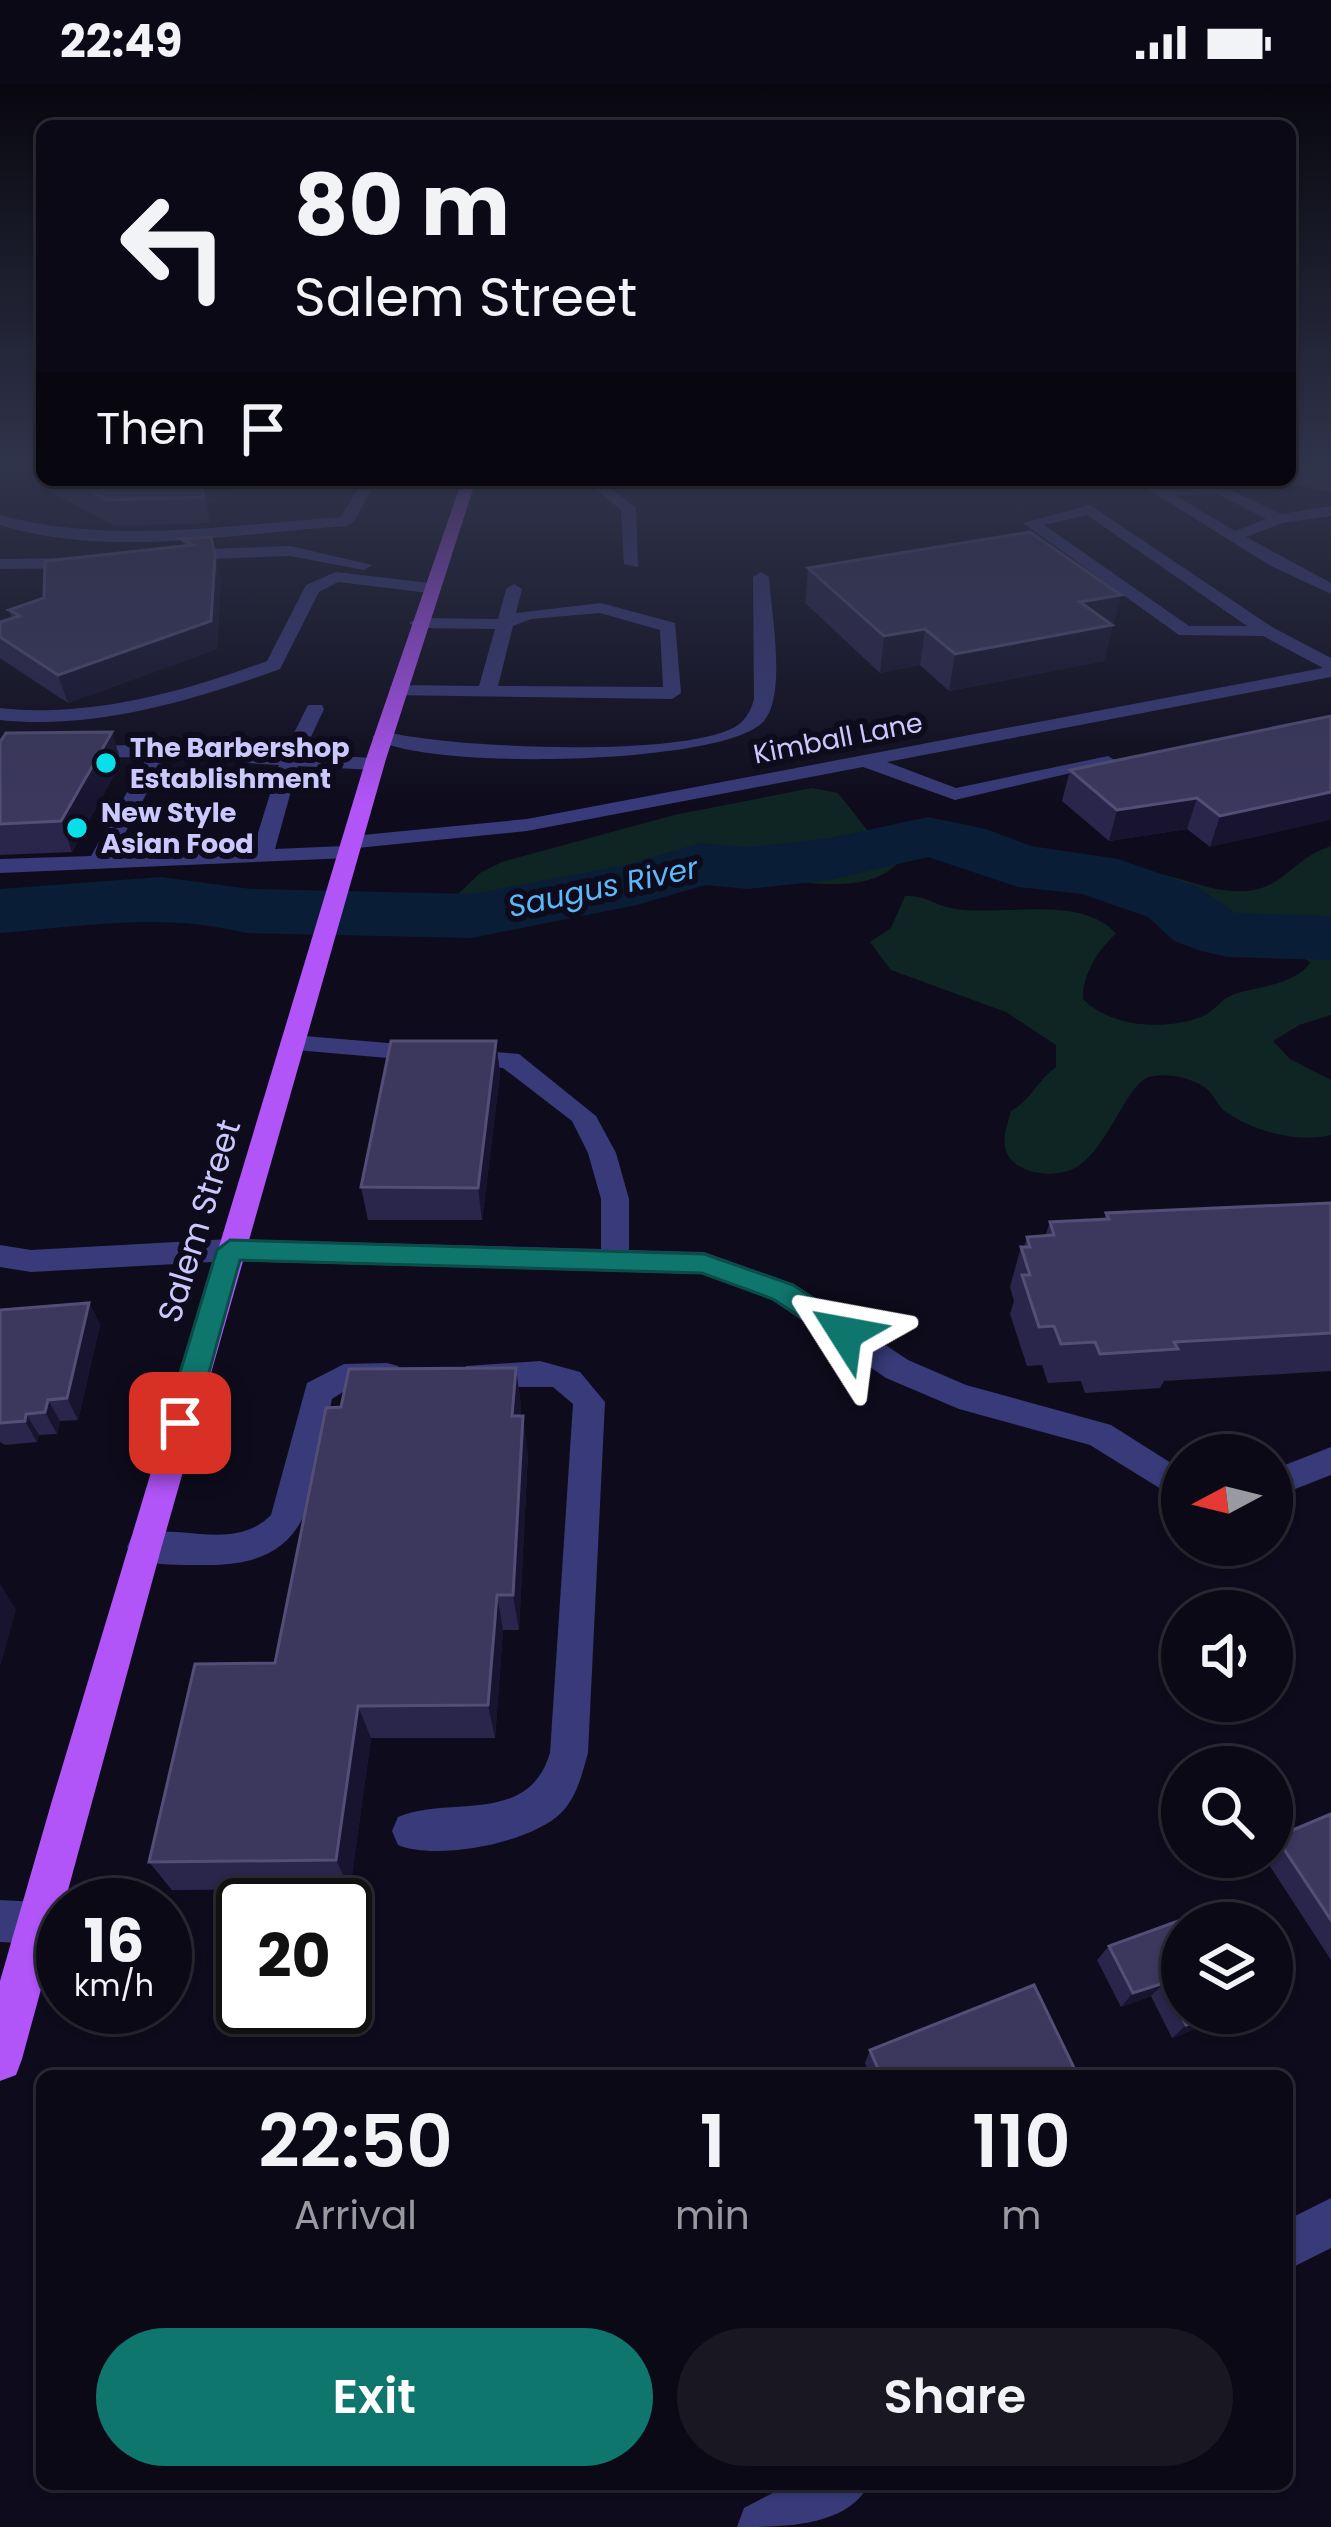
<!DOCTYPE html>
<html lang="en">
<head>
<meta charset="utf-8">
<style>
  body { margin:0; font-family:Poppins,sans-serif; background:#181722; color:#f1f3f6; height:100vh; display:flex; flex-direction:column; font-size:45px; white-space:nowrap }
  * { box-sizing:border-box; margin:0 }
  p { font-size:39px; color:#999aa0 }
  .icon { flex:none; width:66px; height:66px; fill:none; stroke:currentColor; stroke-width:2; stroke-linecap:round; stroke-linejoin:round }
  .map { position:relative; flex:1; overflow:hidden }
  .details { position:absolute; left:36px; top:1986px; width:1257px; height:420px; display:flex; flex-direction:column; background:#0a0915; border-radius:18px; box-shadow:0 3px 9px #0004,0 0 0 3px #2a2a34 }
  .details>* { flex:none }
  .banner { position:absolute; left:36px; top:36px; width:1260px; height:366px; border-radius:18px; box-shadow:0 3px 9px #0004,0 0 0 3px #2a2a34; background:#0a0915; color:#f1f3f6; overflow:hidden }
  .needle { width:78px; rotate:263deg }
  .buttons { position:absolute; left:1161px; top:1350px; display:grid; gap:24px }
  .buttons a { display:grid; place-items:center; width:132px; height:132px; border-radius:50%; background:#0a0915; box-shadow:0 3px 9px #0004,0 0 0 3px #2a2a34; font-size:60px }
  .speed { position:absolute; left:36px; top:1794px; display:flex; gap:24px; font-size:60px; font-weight:700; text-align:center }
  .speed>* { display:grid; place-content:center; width:156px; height:156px; border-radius:50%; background:#0a0915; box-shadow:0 3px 9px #0004,0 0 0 3px #2a2a34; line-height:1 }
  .speed small { font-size:30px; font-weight:400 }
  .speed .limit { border:6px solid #111; border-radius:18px; background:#fff; color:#111 }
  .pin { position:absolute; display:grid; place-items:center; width:102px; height:102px; color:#fff; margin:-51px; border-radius:24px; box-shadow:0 6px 18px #0006 }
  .me { position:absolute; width:132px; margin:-66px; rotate:304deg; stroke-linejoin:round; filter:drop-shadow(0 0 9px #0008) }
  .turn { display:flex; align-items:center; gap:42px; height:252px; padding:0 60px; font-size:54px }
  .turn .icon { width:156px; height:156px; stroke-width:2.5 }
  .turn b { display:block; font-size:84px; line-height:102px }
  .then { display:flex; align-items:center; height:114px; padding:0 60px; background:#0003; gap:24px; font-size:45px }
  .eta { display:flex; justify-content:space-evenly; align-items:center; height:204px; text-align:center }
  .eta b { font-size:72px; font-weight:600; line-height:84px }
  .primary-button { display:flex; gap:24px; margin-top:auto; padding:24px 60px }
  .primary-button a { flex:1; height:138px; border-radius:72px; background:#0f766e; color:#fff; font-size:48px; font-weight:600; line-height:138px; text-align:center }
  .primary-button a+a { background:#181722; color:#f1f3f6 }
  .status { display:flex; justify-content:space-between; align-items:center; height:84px; padding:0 60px; background:#0a0915; direction:ltr }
  .status svg { height:33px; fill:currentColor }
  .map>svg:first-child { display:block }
</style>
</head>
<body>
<div class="status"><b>22:49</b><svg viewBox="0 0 49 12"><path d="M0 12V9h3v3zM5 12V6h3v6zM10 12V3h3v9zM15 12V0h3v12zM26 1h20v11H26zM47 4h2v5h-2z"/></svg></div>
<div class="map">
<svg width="1331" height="2443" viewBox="0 0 1331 2443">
  <rect width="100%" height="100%" fill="#0e0c1c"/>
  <g fill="#0f2523">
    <path d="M 812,704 L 838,709 L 868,747 L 896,759 L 897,780 C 860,816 789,792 744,795 C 662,800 586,821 506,836 C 480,840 461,850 434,851 L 433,811 L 457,811 L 480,789 L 502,778 L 674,731 Z"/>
    <path d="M 1331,762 L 1331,931 L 1299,941 L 1273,957 L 1290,975 L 1331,996 L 1331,1051 C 1297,1059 1256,1048 1226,1028 C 1218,1022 1216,1014 1209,1007 C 1196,994 1167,988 1149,993 C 1126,1000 1108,1066 1075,1084 C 1054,1095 1011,1091 1005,1063 C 1003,1051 1008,1038 1011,1027 C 1030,1017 1038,996 1056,983 L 1056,961 L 1006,928 L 891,886 L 870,858 L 891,844 L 905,812 C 924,811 933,820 950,824 C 996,834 1082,809 1116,850 C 1098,865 1082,892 1083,915 C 1110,943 1164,947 1201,933 C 1213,929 1220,916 1232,911 C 1255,903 1295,901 1310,879 L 1298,867 L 1175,843 L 1103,797 L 1105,791 C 1126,772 1194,802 1222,806 C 1283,815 1285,777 1331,762 Z"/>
  </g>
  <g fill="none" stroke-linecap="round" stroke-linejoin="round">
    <path fill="#0a1d36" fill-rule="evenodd" d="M 928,733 L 986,745 L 1031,762 L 1118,775 L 1198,803 L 1236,829 L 1331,832 L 1331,876 L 1227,873 L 1201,867 L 1174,857 L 1148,833 L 1082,810 L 1018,803 L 928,773 L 830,796 L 748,805 L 705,801 L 637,821 L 471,854 L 246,849 C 164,828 83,842 0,849 L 0,805 L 161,793 L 251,805 L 471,810 L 625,781 L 701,759 L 748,763 L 830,754 Z"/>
    <g fill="#383a79" fill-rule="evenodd">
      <path d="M 0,379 L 14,379 L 0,385 Z"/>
      <path d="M 363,396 L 377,396 L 354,437 L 346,442 C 236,449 108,475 0,441 L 0,431 C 109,461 229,441 341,433 Z"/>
      <path d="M 584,396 L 600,396 L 636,424 L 638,483 L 624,480 L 621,426 Z"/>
      <path d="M 1133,396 L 1150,396 L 1163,403 L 1220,401 L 1281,430 L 1331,422 L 1331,432 L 1282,439 L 1246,453 L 1331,499 L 1331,510 L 1271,482 ZM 1218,410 L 1266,435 L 1235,447 L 1176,412 Z"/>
      <path d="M 1090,421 L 1272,543 L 1331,574 L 1331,593 L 887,678 L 956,704 L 1108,672 L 1118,678 L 955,716 L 863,683 L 527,747 L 357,764 L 357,773 L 349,774 L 0,789 L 0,775 L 91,772 L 147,673 L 0,675 L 0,663 L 142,661 L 284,669 L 308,621 L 322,621 L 324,625 L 303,670 L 374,674 L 384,680 L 374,686 L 298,682 L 275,765 L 344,762 L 344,753 L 352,752 L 527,735 L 1323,584 L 1263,552 L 1179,551 L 1023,439 ZM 1087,431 L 1247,542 L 1189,542 L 1044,441 ZM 166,674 L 279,681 L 253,765 L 113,771 Z"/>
      <path d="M 290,462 L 372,481 L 364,486 L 290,472 L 179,476 L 171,471 L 179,466 Z"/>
      <path d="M 0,475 L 84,474 L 92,479 L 84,484 L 0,485 Z"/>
      <path d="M 336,488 L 429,499 L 437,504 L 429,509 L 338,498 L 319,508 L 280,585 C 192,617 94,646 0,636 L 0,624 C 90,634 183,608 267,577 L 306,501 Z"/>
      <path d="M 761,488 L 769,493 C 771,527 787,610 764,637 C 725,682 417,687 372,653 L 382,647 C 447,664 675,674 733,644 C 745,638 751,627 754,615 L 753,493 Z"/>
      <path d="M 514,500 L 522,505 L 516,529 L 601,519 L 675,539 L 681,609 L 672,615 L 390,611 L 390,603 L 397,601 L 479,602 L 495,545 L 418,544 L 409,539 L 418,534 L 498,535 L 506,505 ZM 600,529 L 660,546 L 663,603 L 498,602 L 513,542 L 531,535 Z"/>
      <path d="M 293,951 L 519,970 L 596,1032 L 616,1069 L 629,1115 L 629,1166 L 704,1168 L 794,1200 L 908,1276 L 966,1301 L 1111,1341 L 1182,1386 L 1182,1418 L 1090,1361 L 959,1325 L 886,1294 L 772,1216 L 702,1190 L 230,1177 L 31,1188 L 0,1183 L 0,1161 L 31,1166 L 230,1155 L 601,1165 L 601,1115 L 588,1069 L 572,1037 L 503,984 L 284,965 L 280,959 Z"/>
      <path d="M 540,1277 L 580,1288 L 605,1318 L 588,1669 C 582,1690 577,1713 561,1729 C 531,1759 436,1777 398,1761 L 392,1747 L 398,1733 C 452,1711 528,1742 550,1669 L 573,1320 L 553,1303 L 477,1303 L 466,1300 L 461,1291 L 466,1282 Z"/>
      <path d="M 387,1279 L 398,1282 L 403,1291 L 398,1300 L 349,1304 L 332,1315 C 312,1402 320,1482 207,1481 C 183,1481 154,1482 132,1474 L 127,1463 L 132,1452 C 177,1436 232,1470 271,1431 L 307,1299 L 344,1280 Z"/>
      <path d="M 1331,1363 L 1331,1391 L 1272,1414 L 1272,1386 Z"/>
      <path d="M 0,1816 L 37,1818 L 52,1824 L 58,1839 L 52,1854 L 37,1860 L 0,1858 Z"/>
      <path d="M 1331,2114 L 1331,2164 L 1287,2186 L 1287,2136 Z"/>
      <path d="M 790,2400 L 869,2400 C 848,2443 783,2443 737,2443 L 744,2424 Z"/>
    </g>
    <path fill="#b154f8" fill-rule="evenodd" d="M 462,396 L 476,396 L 386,675 L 161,1465 L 22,1975 L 16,1991 L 0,1997 L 0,1897 L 51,1720 L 366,675 Z"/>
  </g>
  <g fill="#2a254a">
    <path d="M 28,379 L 42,379 L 42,396 L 325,396 L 324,400 L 262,402 L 206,419 L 210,439 L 115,442 L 34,399 Z"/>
    <path d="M 1290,379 L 1331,379 L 1331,406 L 1314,406 L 1307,401 L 1275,402 L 1269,396 L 1290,396 Z"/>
    <path d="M 211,453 L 221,499 L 217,565 L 68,619 L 0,574 L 0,538 L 12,535 L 9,526 L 44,514 L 183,462 L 181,455 Z"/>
    <path d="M 808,484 L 1113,547 L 1111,547 L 1104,577 L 949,607 L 920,581 L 880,589 L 805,519 Z"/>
    <path d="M 1331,632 L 1210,763 L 1187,745 L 1109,757 L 1062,717 L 1070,686 Z"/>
    <path d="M 0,658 L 121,678 L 72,768 L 0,771 Z"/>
    <path d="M 496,957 L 500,990 L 482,1136 L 368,1136 L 361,1103 Z"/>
    <path d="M 1331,1119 L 1331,1287 L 1164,1297 L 1160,1304 L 1085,1309 L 1081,1297 L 1048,1299 L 1042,1281 L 1027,1282 L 1010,1230 L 1014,1217 L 1010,1203 L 1021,1163 L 1024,1163 L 1027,1153 L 1045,1152 L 1050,1138 L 1104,1135 L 1106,1129 Z"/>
    <path d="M 89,1219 L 100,1241 L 78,1336 L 60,1337 L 57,1350 L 39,1351 L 37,1358 L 5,1361 L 0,1358 L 0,1226 Z"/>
    <path d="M 516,1284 L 521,1323 L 520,1332 L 528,1370 L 519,1546 L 503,1546 L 495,1654 L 371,1654 L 350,1805 L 172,1806 L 149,1778 L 275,1579 L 341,1323 Z"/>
    <path d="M 1331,1730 L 1331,1876 L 1264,1773 L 1272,1773 L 1272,1758 L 1276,1753 Z"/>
    <path d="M 1109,1862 L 1236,1929 L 1172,1954 L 1151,1912 L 1121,1923 L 1097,1876 Z"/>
    <path d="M 870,1966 L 1078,1992 L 870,1992 L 865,1979 Z"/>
  </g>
  <g fill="#18142f">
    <path d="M 200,396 L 261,396 L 262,402 L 206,419 L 210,439 Z"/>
    <path d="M 211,453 L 221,499 L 217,565 L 68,619 L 58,591 Z"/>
    <path d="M 1121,511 L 1104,577 L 949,607 L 955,570 L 1080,518 Z"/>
    <path d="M 925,545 L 920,581 L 880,589 L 884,552 Z"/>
    <path d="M 112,648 L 121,678 L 72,768 L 61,737 Z"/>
    <path d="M 1331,708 L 1331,736 L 1210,763 L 1220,732 Z"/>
    <path d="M 1197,714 L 1187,745 L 1109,757 L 1117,726 Z"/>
    <path d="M 496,957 L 500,990 L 482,1136 L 478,1104 Z"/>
    <path d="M 89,1219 L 100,1241 L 78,1336 L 67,1314 Z"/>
    <path d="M 516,1284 L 521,1323 L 518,1370 L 512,1332 Z"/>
    <path d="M 48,1316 L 60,1337 L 57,1350 L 45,1328 Z"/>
    <path d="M 26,1330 L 39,1351 L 37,1358 L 25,1337 Z"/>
    <path d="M 523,1332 L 528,1370 L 519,1546 L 513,1511 Z"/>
    <path d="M 0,1499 L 16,1526 L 0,1583 Z"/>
    <path d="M 497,1511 L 503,1546 L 495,1654 L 488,1621 Z"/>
    <path d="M 358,1622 L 371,1654 L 350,1805 L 336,1776 Z"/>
    <path d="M 1164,1899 L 1151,1912 L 1121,1923 L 1133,1909 Z"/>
    <path d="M 1217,1929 L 1236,1929 L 1172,1954 L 1186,1941 Z"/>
  </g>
  <g fill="#3b375d" stroke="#524e76" stroke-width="3">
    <path d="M 70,396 L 200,396 L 204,413 L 107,416 Z"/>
    <path d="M 1030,448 L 1121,511 L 1080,518 L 1112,541 L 955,570 L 925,545 L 884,552 L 808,484 Z"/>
    <path d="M 211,453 L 215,472 L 211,537 L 58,591 L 0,553 L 0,538 L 20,532 L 9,526 L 44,514 L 45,477 L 193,461 L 181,455 Z"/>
    <path d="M 1331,632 L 1331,708 L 1220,732 L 1197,714 L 1117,726 L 1070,686 Z"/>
    <path d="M 112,648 L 61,737 L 0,740 L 0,658 L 6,649 Z"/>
    <path d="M 391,957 L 496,957 L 478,1104 L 361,1103 Z"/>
    <path d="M 1331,1119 L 1331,1249 L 1174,1258 L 1178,1265 L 1100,1270 L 1095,1258 L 1061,1260 L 1054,1242 L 1039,1243 L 1022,1191 L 1030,1191 L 1021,1163 L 1030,1163 L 1027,1153 L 1054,1151 L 1050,1138 L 1109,1135 L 1106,1129 Z"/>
    <path d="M 89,1219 L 67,1314 L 48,1316 L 45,1328 L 26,1330 L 25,1337 L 0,1339 L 0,1226 Z"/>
    <path d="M 516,1284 L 512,1332 L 523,1332 L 513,1511 L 497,1511 L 488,1621 L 358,1622 L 336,1776 L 149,1778 L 195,1580 L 275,1579 L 326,1324 L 341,1323 L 349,1285 Z"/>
    <path d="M 1331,1730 L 1331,1836 L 1276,1753 Z"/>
    <path d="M 1233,1817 L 1245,1839 L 1182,1839 L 1182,1929 L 1217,1929 L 1186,1941 L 1164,1899 L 1133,1909 L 1109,1862 Z"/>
    <path d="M 1272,1887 L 1282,1904 L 1272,1908 Z"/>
    <path d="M 1034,1901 L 1078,1992 L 881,1992 L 870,1966 Z"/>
  </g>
  <linearGradient id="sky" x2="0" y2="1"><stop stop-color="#08070f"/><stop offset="0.53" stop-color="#30344b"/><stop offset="1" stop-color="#30344b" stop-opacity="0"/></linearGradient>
  <rect width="1331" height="721" fill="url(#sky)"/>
  <path fill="#0f766e" stroke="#0a4d48" stroke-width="3" d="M 230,1156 L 704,1170 L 793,1201 L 855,1241 L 859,1249 L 845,1260 L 836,1256 L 773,1215 L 702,1189 L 240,1176 L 195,1339 L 190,1347 L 170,1347 L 165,1339 L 217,1166 Z"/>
  <g fill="#09dfe9" stroke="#0e0c1c" stroke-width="4.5">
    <circle cx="106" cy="679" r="12"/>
    <circle cx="77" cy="744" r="12"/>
  </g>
  <g text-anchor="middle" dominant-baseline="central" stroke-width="12" stroke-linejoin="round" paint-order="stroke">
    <g font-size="27" fill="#cbc8fd" stroke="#0e0c1c">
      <text transform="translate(838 654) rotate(-11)">Kimball Lane</text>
    </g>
    <g font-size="27" font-weight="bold" fill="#cbc8fd" stroke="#0e0c1c" text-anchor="start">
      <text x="130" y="663">The Barbershop<tspan x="130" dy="31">Establishment</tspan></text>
      <text x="101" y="728">New Style<tspan x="101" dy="31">Asian Food</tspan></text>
    </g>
    <g font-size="30" font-style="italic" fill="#5bb9f9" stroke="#0e0c1c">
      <text transform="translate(603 803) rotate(-12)">Saugus River</text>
    </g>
    <g font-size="33" fill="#cbc8fd" stroke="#0e0c1c">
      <text transform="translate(199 1137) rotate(-73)">Salem Street</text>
    </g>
  </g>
</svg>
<div class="buttons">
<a><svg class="needle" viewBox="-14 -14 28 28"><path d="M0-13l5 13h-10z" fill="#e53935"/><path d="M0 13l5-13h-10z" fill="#999aa0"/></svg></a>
<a><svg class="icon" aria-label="sound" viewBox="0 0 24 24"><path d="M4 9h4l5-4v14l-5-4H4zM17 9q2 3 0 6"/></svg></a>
<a><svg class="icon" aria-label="search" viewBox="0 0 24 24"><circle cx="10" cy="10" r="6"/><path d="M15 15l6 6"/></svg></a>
<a><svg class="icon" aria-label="layers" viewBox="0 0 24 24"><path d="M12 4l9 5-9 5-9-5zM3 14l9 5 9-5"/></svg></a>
</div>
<div class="speed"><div>16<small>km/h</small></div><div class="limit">20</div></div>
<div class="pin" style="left:180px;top:1339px;background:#d93025"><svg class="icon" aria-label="arrive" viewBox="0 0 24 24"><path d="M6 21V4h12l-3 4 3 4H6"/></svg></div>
<svg class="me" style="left:845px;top:1249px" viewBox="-20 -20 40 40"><path d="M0-17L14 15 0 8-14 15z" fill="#0f766e" stroke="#fff" stroke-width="4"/></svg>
<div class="banner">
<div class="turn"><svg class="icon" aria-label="left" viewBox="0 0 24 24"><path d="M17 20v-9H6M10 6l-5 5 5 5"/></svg><div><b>80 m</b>Salem Street</div></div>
<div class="then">Then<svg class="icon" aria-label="arrive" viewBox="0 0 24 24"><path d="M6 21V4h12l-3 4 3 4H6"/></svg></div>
</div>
<section class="details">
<div class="eta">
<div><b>22:50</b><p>Arrival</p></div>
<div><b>1</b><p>min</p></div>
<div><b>110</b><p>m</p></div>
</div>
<div class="primary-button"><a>Exit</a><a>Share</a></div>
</section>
</div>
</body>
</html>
